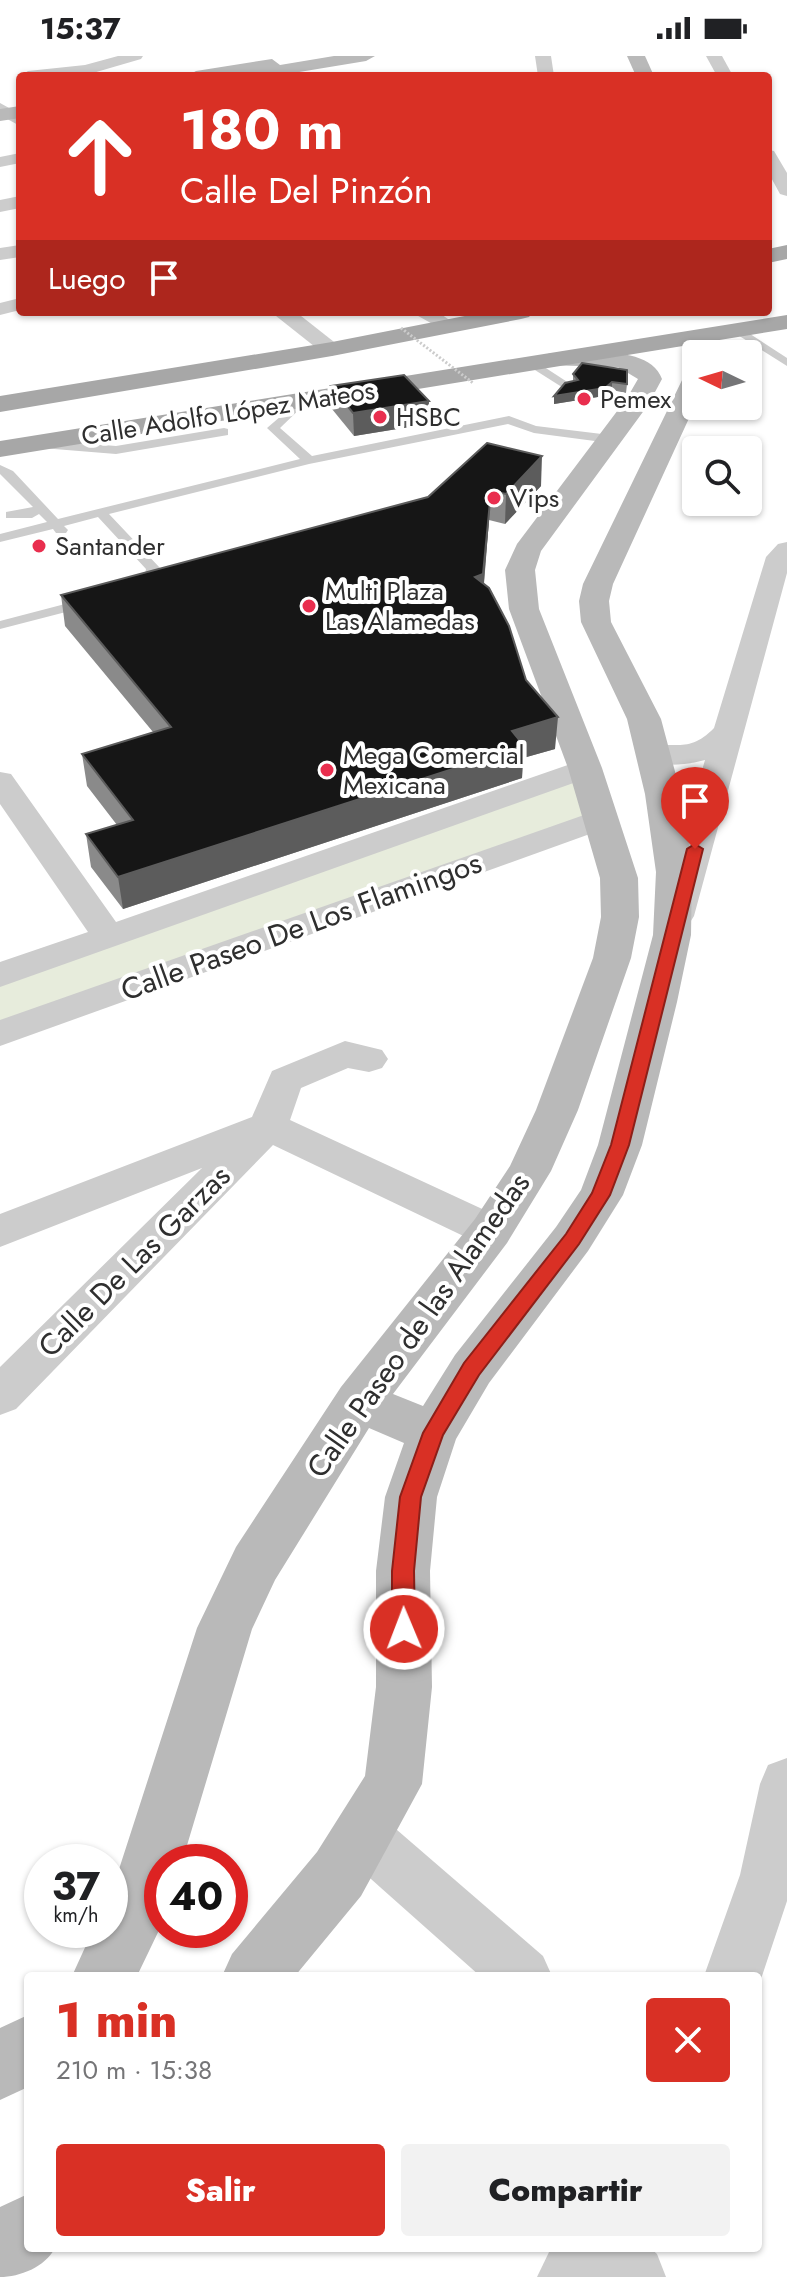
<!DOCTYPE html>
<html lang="es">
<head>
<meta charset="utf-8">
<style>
  body { margin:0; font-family:Jost,sans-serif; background:#f2f2f2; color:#202124; height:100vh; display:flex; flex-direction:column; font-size:30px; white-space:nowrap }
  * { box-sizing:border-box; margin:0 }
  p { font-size:26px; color:#757577 }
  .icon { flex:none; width:44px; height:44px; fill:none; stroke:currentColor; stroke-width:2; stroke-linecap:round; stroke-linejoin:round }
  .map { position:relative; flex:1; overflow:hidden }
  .side { position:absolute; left:24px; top:1916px; width:738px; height:280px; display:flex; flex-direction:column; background:#fff; border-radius:8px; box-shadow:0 2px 6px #0004 }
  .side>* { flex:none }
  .banner { position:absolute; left:16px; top:16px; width:756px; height:244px; border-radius:8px; box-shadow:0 2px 6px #0004; background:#d93025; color:#fff; overflow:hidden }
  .needle { width:52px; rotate:275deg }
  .fabs { position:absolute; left:682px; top:284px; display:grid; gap:16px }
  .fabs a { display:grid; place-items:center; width:80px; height:80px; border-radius:8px; background:#fff; box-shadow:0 2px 6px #0004; font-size:40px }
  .speed { position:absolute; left:24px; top:1788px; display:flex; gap:16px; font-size:40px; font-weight:700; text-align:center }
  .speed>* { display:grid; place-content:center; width:104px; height:104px; border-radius:50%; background:#fff; box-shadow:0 2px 6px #0004; line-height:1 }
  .speed small { font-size:20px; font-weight:400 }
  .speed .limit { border:12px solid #d22; background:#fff; color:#111 }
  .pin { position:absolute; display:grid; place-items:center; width:68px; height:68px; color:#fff; margin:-82px -34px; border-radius:50% 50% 50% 0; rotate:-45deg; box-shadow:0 0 8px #0007 }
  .pin .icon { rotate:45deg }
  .me { position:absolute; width:88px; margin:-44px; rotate:359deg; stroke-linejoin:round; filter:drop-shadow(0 0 6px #0008) }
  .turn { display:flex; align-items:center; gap:28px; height:168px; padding:0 32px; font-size:36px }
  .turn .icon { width:104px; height:104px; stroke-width:2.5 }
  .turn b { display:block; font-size:56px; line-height:68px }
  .then { display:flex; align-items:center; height:76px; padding:0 32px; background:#0003; gap:16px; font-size:30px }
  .round { display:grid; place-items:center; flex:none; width:84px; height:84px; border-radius:8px; background:#f2f2f2 }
  .headline { display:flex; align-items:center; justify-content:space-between; height:136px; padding:0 32px }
  h1 { font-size:48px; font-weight:800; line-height:60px; color:#d93025 }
  .button { display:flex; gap:16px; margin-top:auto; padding:16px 32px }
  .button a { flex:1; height:92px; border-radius:8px; background:#d93025; color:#fff; font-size:32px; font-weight:800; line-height:92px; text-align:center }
  .button a+a { background:#f2f2f2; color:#202124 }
  .status { display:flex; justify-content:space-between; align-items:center; height:56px; padding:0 40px; background:#fff; direction:ltr }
  .status svg { height:22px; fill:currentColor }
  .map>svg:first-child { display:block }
</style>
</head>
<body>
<div class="status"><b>15:37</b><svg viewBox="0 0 49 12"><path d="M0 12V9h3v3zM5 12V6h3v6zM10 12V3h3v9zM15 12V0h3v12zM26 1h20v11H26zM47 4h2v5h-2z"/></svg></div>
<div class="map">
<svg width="787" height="2221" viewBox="0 0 787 2221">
  <rect width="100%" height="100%" fill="#fff"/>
  <path fill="#e7ecdc" d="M 585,712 L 601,763 L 0,977 L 0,919 Z"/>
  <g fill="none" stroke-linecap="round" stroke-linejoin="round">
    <g fill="#ccc" fill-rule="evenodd">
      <path d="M 733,272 L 741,272 L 787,302 L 787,310 L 733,276 Z"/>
      <path d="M 527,305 L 535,305 L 575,331 L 565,333 L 527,309 Z"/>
      <path d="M 613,337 L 645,344 L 639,347 L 609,342 L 607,340 Z"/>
      <path d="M 302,342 L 306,343 L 306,347 L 280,372 L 312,400 L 509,360 L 536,370 L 610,379 L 616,383 L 610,387 L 534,377 L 508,368 L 309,408 L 109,458 L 160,512 L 157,523 L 134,537 L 127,533 L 145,518 L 146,513 L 98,461 L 64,470 L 68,474 L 66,477 L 56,477 L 53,473 L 0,486 L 0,478 L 47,466 L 39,458 L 32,462 L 6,462 L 6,456 L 33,451 L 0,418 L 0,409 L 13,415 L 58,463 L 300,403 L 267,372 Z"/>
      <path d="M 224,372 L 228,373 L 228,379 L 116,398 L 42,392 L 36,388 L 42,384 L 116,390 Z"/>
      <path d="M 88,542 L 93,543 L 93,549 L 0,573 L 0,565 Z"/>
    </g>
    <g fill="#ccc" fill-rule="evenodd">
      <path d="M 118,0 L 143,0 L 141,3 L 86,19 L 20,20 L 28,15 L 85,9 Z"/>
      <path d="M 535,0 L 551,0 L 554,20 L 538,20 Z"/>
      <path d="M 706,0 L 722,0 L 733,20 L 717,20 Z"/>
      <path d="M 0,47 L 20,58 L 20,70 L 0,59 Z"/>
      <path d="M 768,94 L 774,95 L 787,117 L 787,140 L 780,138 L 768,116 Z"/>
      <path d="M 20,97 L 20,107 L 0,111 L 0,101 Z"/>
      <path d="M 20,140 L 20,152 L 0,156 L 0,144 Z"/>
      <path d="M 20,189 L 20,201 L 0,204 L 0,192 Z"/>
      <path d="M 20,242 L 20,254 L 0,259 L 0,247 Z"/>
      <path d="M 271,256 L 296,256 L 343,293 L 332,300 L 324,298 Z"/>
      <path d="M 411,256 L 438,256 L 458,270 L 447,276 Z"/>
      <path d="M 787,486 L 787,517 L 694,860 L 689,868 L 677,871 L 665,868 L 660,860 L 705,704 C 683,710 663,710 642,705 L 638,698 L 642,691 C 673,684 688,699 714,672 L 766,501 L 778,488 Z"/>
      <path d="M 585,703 L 596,705 L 601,712 L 596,719 L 0,931 L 0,906 L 88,876 L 0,748 L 0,716 L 11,718 L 116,866 Z"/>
      <path d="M 601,753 L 612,756 L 617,763 L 612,770 L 0,990 L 0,964 Z"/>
      <path d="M 345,985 L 382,994 L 388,1003 L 382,1012 L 369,1016 L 348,1012 L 301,1032 L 290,1064 L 506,1164 L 512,1175 L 506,1186 L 491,1191 L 476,1186 L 273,1089 L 16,1353 L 0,1359 L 0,1311 L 202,1112 L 0,1191 L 0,1158 L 252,1061 L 272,1015 Z"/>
      <path d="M 787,1702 L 787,1845 L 762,1920 L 758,1929 L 758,1920 L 704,1920 L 740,1819 L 760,1728 L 768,1709 Z"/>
      <path d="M 363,1753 L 382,1761 L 543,1900 L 552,1920 L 480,1920 L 344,1799 L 336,1780 L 344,1761 Z"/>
      <path d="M 551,2192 L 650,2192 L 657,2198 L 666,2221 L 537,2221 Z"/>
    </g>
    <g fill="#b9b9b9" fill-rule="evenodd">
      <path d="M 334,0 L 375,0 L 366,5 L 275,20 L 187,20 L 196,15 L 272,3 L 280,9 Z"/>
      <path d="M 627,0 L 645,0 L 654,20 L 636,20 Z"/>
      <path d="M 20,50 L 20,62 L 0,65 L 0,53 Z"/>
      <path d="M 552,297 C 582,297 650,288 662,323 L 648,349 L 541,495 L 535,514 L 539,553 L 602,712 L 638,822 L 639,861 L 631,902 L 578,1054 L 551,1115 L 507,1187 L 393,1338 L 423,1350 L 455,1299 L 556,1171 L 581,1134 L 598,1089 L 653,879 L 656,816 L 645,738 L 627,663 L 581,566 L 579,545 L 583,528 L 684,320 L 687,315 L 696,313 L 696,347 L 613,528 L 609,545 L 611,566 L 661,663 L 681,738 L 688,782 L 692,816 L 691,879 L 677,946 L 642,1089 L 623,1139 L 588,1195 L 489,1327 L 456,1383 L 437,1441 L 430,1515 L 432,1631 L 422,1728 L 361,1840 L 295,1920 L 222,1920 L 232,1898 L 317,1796 L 365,1720 L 376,1631 L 376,1515 L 385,1441 L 404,1387 L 369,1372 L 275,1524 L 252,1573 L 182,1806 L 162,1806 L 162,1868 L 137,1920 L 72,1920 L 93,1874 L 110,1874 L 110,1841 L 197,1572 L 236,1491 L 341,1331 L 475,1163 L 510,1110 L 536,1054 L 593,902 L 601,861 L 600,822 L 568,712 L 509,553 L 505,514 L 517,488 L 627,342 L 638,323 L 618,311 L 543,309 L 540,304 L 543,299 Z"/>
      <path d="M 28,1959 L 28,2031 L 0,2044 L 0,1972 Z"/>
      <path d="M 28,2138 L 28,2192 L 55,2192 C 45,2211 20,2221 0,2221 L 0,2151 Z"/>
    </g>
    <g fill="#a7a7a7" fill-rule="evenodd">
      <path d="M 787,189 L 787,203 L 768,207 L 768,193 Z"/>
      <path d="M 485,256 L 533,256 L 529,261 L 521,263 L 332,300 L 0,356 L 0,340 L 332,286 Z"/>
      <path d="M 787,259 L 787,273 L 0,401 L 0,385 Z"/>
    </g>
    <path stroke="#ccc" stroke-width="3" stroke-dasharray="2 2" stroke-linecap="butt" d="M 401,272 L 473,327"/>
  </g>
  <g fill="#8a8a8a">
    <path d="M 573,318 L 627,328 L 626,337 L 612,334 L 604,340 L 554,348 L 554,340 L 573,326 Z"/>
    <path d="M 331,330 L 428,368 L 354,380 L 332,353 Z"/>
    <path d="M 541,430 L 505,468 L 489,464 L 484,528 L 555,693 L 523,702 L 522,722 L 123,853 L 91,811 L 86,778 L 117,769 L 87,730 L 82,698 L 153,676 L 65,570 L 61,539 L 428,441 Z"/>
  </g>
  <g fill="#5c5c5c">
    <path d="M 612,326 L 612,334 L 604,340 L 554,348 L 554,340 Z"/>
    <path d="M 429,345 L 428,368 L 354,380 L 353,357 Z"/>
    <path d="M 542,400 L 541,430 L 505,468 L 506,438 Z"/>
    <path d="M 491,435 L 489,464 L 482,549 L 475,521 Z"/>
    <path d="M 558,661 L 555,693 L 523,702 L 522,722 L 123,853 L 118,821 L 512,675 Z"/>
  </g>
  <g fill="#161616" stroke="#5c5c5c" stroke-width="2">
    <path d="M 582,307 L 627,314 L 627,328 L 612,326 L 605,332 L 554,340 L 565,327 L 578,324 L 573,318 Z"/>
    <path d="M 404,319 L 429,345 L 353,357 L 331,330 Z"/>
    <path d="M 487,387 L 542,400 L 506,438 L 491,435 L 483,518 L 475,521 L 489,532 L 509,570 L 526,624 L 558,661 L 512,675 L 524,690 L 118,821 L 86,778 L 133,764 L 82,698 L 171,671 L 61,539 L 428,441 Z"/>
  </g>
  <path fill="#d93025" stroke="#8d1f18" stroke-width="2" d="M 695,788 L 703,793 L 629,1089 L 610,1139 L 579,1188 L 479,1319 L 443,1379 L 421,1441 L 414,1515 L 415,1573 L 412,1580 L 404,1583 L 396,1580 L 392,1573 L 392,1515 L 400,1441 L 423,1377 L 464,1307 L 566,1178 L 592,1137 L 611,1089 L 687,793 Z"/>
  <g fill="#e92e4e" stroke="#fff" stroke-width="3">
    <circle cx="584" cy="343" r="8"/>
    <circle cx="380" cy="361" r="8"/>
    <circle cx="494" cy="442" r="8"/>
    <circle cx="39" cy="490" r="8"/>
    <circle cx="309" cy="550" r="8"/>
    <circle cx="327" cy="714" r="8"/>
  </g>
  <g text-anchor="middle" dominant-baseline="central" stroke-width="8" stroke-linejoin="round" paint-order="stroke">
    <g font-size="26" fill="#2f2f2f" stroke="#fff" text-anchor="start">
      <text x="600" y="343">Pemex</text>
      <text x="396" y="361">HSBC</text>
      <text x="510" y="442">Vips</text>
      <text x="55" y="490">Santander</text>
      <text x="325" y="535">Multi Plaza<tspan x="325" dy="30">Las Alamedas</tspan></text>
      <text x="343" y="699">Mega Comercial<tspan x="343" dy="30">Mexicana</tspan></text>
    </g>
    <g font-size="26" fill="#2f2f2f" stroke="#fff">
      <text transform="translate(228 357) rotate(-9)">Calle Adolfo López Mateos</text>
    </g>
    <g font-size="30" fill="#2f2f2f" stroke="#fff">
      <text transform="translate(301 870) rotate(-20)">Calle Paseo De Los Flamingos</text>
      <text transform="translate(134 1205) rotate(-45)">Calle De Las Garzas</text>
      <text transform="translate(418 1269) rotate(-55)">Calle Paseo de las Alamedas</text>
    </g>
  </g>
</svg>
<div class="fabs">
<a><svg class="needle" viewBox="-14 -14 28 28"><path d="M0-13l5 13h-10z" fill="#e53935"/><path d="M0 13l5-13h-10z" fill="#757577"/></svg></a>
<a><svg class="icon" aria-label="search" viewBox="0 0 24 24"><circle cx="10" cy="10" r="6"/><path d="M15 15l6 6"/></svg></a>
</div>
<div class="speed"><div>37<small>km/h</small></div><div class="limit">40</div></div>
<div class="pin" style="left:695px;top:793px;background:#d93025"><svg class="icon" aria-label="arrive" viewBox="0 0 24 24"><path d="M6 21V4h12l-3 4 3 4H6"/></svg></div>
<svg class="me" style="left:404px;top:1573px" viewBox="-20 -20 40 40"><circle r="17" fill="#d93025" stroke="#fff" stroke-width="3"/><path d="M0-11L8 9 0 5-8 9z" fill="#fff"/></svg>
<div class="banner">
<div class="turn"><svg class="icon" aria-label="ahead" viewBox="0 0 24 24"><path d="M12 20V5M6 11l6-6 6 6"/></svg><div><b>180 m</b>Calle Del Pinzón</div></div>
<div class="then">Luego<svg class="icon" aria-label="arrive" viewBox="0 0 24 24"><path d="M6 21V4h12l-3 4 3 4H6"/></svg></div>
</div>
<section class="side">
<div class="headline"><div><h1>1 min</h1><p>210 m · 15:38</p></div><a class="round" style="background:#d93025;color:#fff"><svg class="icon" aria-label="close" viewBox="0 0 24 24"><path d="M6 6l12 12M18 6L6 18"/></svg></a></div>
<div class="button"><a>Salir</a><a>Compartir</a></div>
</section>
</div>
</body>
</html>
